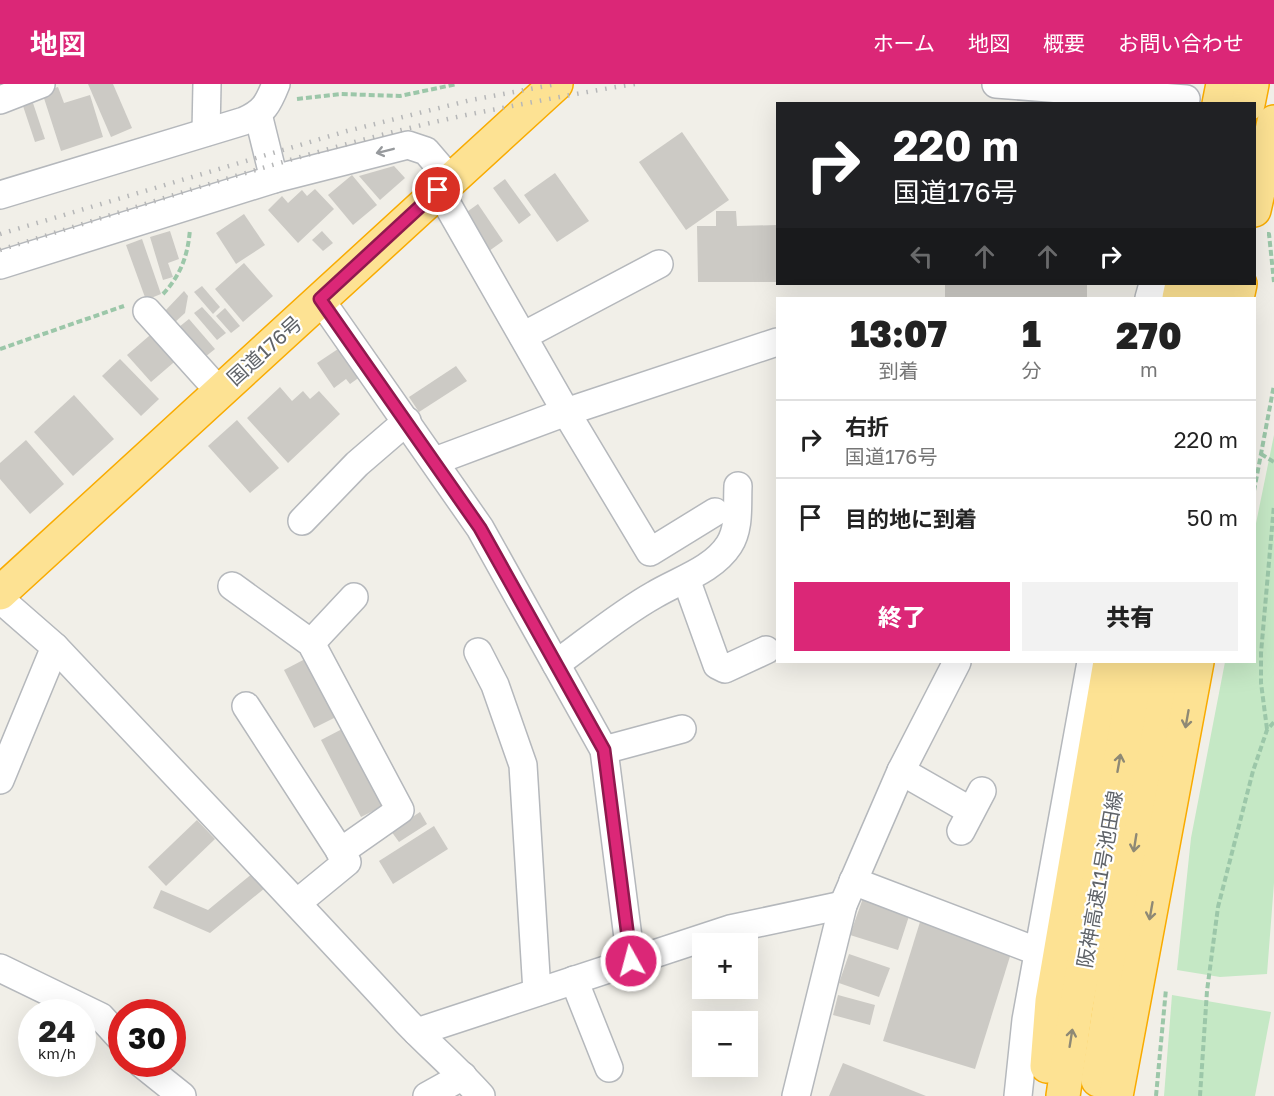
<!DOCTYPE html>
<html lang="ja">
<head>
<meta charset="utf-8">
<style>
  body { margin:0; font-family:"Golos Text","Noto Sans JP",sans-serif; background:#f2f2f2; color:#222; height:100vh; display:flex; flex-direction:column; font-size:22px; white-space:nowrap }
  * { box-sizing:border-box; margin:0 }
  p { font-size:20px; color:#767676 }
  .icon { flex:none; width:33px; height:33px; fill:none; stroke:currentColor; stroke-width:2; stroke-linecap:round; stroke-linejoin:round }
  .map { position:relative; flex:1; overflow:hidden }
  .drawer { position:absolute; left:776px; top:213px; width:480px; height:366px; display:flex; flex-direction:column; background:#fff; border-radius:0px; box-shadow:0 6px 24px #0002 }
  .drawer>* { flex:none }
  .guide { position:absolute; left:776px; top:18px; width:480px; height:183px; border-radius:0px; box-shadow:0 6px 24px #0002; background:#202124; color:#fff; overflow:hidden }
  .buttons { position:absolute; left:692px; top:849px; display:grid; gap:12px }
  .buttons a { display:grid; place-items:center; width:66px; height:66px; border-radius:0px; background:#fff; box-shadow:0 6px 24px #0002; font-size:30px }
  .speed { position:absolute; left:18px; top:915px; display:flex; gap:12px; font-size:30px; font-weight:700; text-align:center }
  .speed>* { display:grid; place-content:center; width:78px; height:78px; border-radius:50%; background:#fff; box-shadow:0 6px 24px #0002; line-height:1 }
  .speed small { font-size:15px; font-weight:400 }
  .speed .limit { border:9px solid #d22; background:#fff; color:#111 }
  .pin { position:absolute; display:grid; place-items:center; width:51px; height:51px; color:#fff; margin:-26px; border:3px solid #fff; border-radius:50%; box-shadow:0 2px 6px #0007 }
  .me { position:absolute; width:66px; margin:-33px; rotate:353deg; stroke-linejoin:round; filter:drop-shadow(0 0 4px #0008) }
  .turn { display:flex; align-items:center; gap:21px; height:126px; padding:0 18px; font-size:27px }
  .turn .icon { width:78px; height:78px; stroke-width:2.5 }
  .turn b { display:block; font-size:42px; line-height:51px }
  .lanes { display:flex; align-items:center; height:57px; padding:0 18px; background:#0003; justify-content:center; gap:30px; direction:ltr }
  .lanes .off { opacity:.35 }
  .eta { display:flex; justify-content:space-evenly; align-items:center; height:102px; text-align:center }
  .eta b { font-size:36px; font-weight:800; line-height:42px }
  .button { display:flex; gap:12px; margin-top:auto; padding:12px 18px }
  .button a { flex:1; height:69px; border-radius:0px; background:#db2777; color:#fff; font-size:24px; font-weight:800; line-height:69px; text-align:center }
  .button a+a { background:#f2f2f2; color:#222 }
  ul { padding:0; list-style:none }
  li { display:flex; align-items:center; gap:18px; height:78px; padding:0 18px; border-top:2px solid #e0e0e0 }
  li div { flex:1 }
  li b { display:block; font-size:22px }
  li em { font-style:normal }
  header { display:flex; align-items:center; gap:36px; box-sizing:border-box; height:84px; padding:0 30px; background:#db2777; color:#fff }
  header strong { font-size:28px }
  nav { display:flex; gap:33px; margin-inline-start:auto; font-size:21px }
  .map>svg:first-child { display:block }
</style>
</head>
<body>
<header>
<strong>地図</strong>
<nav><a>ホーム</a><a>地図</a><a>概要</a><a>お問い合わせ</a></nav>
</header>
<div class="map">
<svg width="1274" height="1012" viewBox="0 0 1274 1012">
  <rect width="100%" height="100%" fill="#f1efe8"/>
  <g fill="#c5e8c5">
    <path d="M 1274,351 L 1274,799 L 1267,890 L 1220,893 L 1177,886 L 1191,754 L 1225,578 L 1254,578 L 1254,449 Z"/>
    <path d="M 1172,911 L 1271,928 L 1255,1012 L 1164,1012 Z"/>
  </g>
  <g fill="#cccac5">
    <path d="M 88,0 L 113,0 L 132,44 L 111,53 Z"/>
    <path d="M 58,3 L 64,19 L 90,11 L 103,53 L 61,67 L 42,8 Z"/>
    <path d="M 33,19 L 45,55 L 35,58 L 23,22 Z"/>
    <path d="M 682,48 L 729,116 L 686,146 L 639,78 Z"/>
    <path d="M 394,82 L 405,94 L 380,116 L 359,92 Z"/>
    <path d="M 555,89 L 589,137 L 557,158 L 524,111 Z"/>
    <path d="M 352,91 L 377,121 L 353,141 L 328,111 Z"/>
    <path d="M 505,95 L 531,131 L 519,140 L 493,104 Z"/>
    <path d="M 315,105 L 334,125 L 298,159 L 268,126 L 282,112 L 288,119 L 302,106 L 307,112 Z"/>
    <path d="M 478,120 L 503,157 L 489,167 L 464,130 Z"/>
    <path d="M 716,127 L 736,127 L 737,142 L 777,141 L 777,198 L 698,198 L 697,142 L 716,142 Z"/>
    <path d="M 244,130 L 265,161 L 236,180 L 216,149 Z"/>
    <path d="M 170,147 L 179,175 L 168,179 L 173,193 L 163,196 L 150,153 Z"/>
    <path d="M 322,147 L 333,159 L 323,167 L 312,156 Z"/>
    <path d="M 142,155 L 161,210 L 146,216 L 126,161 Z"/>
    <path d="M 244,179 L 273,212 L 243,238 L 215,205 Z"/>
    <rect x="945" y="200" width="142" height="14"/>
    <path d="M 202,202 L 220,223 L 213,230 L 194,208 Z"/>
    <path d="M 184,207 L 188,212 L 185,229 L 174,239 L 164,228 Z"/>
    <path d="M 202,223 L 226,249 L 217,256 L 194,229 Z"/>
    <path d="M 225,224 L 240,242 L 231,249 L 216,232 Z"/>
    <path d="M 189,235 L 215,265 L 205,273 L 179,243 Z"/>
    <path d="M 156,246 L 180,273 L 151,298 L 127,271 Z"/>
    <path d="M 344,261 L 364,290 L 350,300 L 346,295 L 334,304 L 317,279 Z"/>
    <path d="M 120,275 L 159,315 L 141,332 L 102,292 Z"/>
    <path d="M 456,282 L 467,297 L 419,328 L 409,313 Z"/>
    <path d="M 280,303 L 292,317 L 303,307 L 310,315 L 319,307 L 340,330 L 288,379 L 247,334 Z"/>
    <path d="M 74,311 L 114,355 L 73,392 L 34,348 Z"/>
    <path d="M 237,336 L 279,384 L 250,409 L 208,362 Z"/>
    <path d="M 26,356 L 64,400 L 30,430 L 0,395 L 0,379 Z"/>
    <path d="M 307,574 L 338,632 L 314,644 L 284,586 Z"/>
    <path d="M 346,643 L 387,720 L 361,733 L 321,656 Z"/>
    <path d="M 420,728 L 427,740 L 399,758 L 391,747 Z"/>
    <path d="M 197,736 L 215,755 L 166,802 L 148,783 Z"/>
    <path d="M 434,742 L 448,765 L 393,800 L 379,777 Z"/>
    <path d="M 253,789 L 265,804 L 210,849 L 153,824 L 161,806 L 208,826 Z"/>
    <path d="M 863,814 L 910,829 L 898,866 L 850,851 Z"/>
    <path d="M 920,838 L 1012,866 L 975,985 L 883,957 Z"/>
    <path d="M 849,870 L 890,884 L 879,913 L 839,899 Z"/>
    <path d="M 838,911 L 875,921 L 870,941 L 833,931 Z"/>
    <path d="M 843,979 L 926,1012 L 829,1012 Z"/>
  </g>
  <g fill="none" stroke-linecap="round" stroke-linejoin="round">
    <g stroke="#b5b8bc" stroke-width="30">
      <g id="minor">
        <path d="M 996,0 L 1186,15"/>
        <path d="M 0,16 L 41,0"/>
        <path d="M 206,48 L 207,0"/>
        <path d="M 274,95 L 408,61 L 426,67 L 450,95"/>
        <path d="M 439,106 L 566,328 L 650,468 L 715,428"/>
        <path d="M 0,111 L 244,37 C 264,28 268,20 276,0"/>
        <path d="M 0,181 L 274,95 L 258,30"/>
        <path d="M 1149,214 L 1153,200"/>
        <path d="M 320,215 L 480,444 L 604,666 L 631,877"/>
        <path d="M 147,227 L 219,307"/>
        <path d="M 523,252 L 659,180"/>
        <path d="M 435,377 L 566,328 L 777,258"/>
        <path d="M 302,437 L 357,380 L 407,337"/>
        <path d="M 686,495 L 717,581 L 725,585 L 766,566"/>
        <path d="M 232,502 L 311,559 L 400,726 L 340,768"/>
        <path d="M 0,515 L 55,563 L 0,696"/>
        <path d="M 311,559 L 354,513"/>
        <path d="M 55,563 C 173,688 291,812 407,938 C 431,963 458,986 481,1012"/>
        <path d="M 478,568 L 495,601 L 523,681 L 537,908"/>
        <path d="M 556,580 C 588,557 620,530 654,511 C 679,496 713,486 729,461 C 740,444 737,421 738,402"/>
        <path d="M 246,622 L 347,778 L 297,819"/>
        <path d="M 604,666 L 682,645"/>
        <path d="M 901,687 L 971,727"/>
        <path d="M 961,747 L 982,707"/>
        <path d="M 853,797 L 1039,868"/>
        <path d="M 0,884 L 101,933 L 122,956"/>
        <path d="M 574,896 L 609,984"/>
        <path d="M 417,948 L 730,845 L 843,821"/>
        <path d="M 142,980 L 182,1012"/>
        <path d="M 427,1012 L 463,992"/>
        <path d="M 796,1012 L 843,821 L 901,687 L 957,578"/>
        <path d="M 1018,1012 L 1026,936 L 1091,578"/>
      </g>
    </g>
    <g stroke="#f9ab00" stroke-width="36">
      <g id="highway">
        <path d="M 1219,20 L 1223,0"/>
        <path d="M 1248,20 L 1252,0"/>
        <path d="M 1254,126 L 1274,38"/>
        <path d="M 1179,214 L 1182,200"/>
        <path d="M 1209,214 L 1212,200"/>
        <path d="M 1237,214 L 1240,200"/>
        <path d="M 0,509 L 556,0"/>
        <path d="M 1047,982 L 1052,917 L 1110,578"/>
        <path d="M 1098,996 L 1147,682 L 1167,578"/>
        <path d="M 1063,1012 L 1076,924 L 1138,578"/>
        <path d="M 1116,1012 L 1197,578"/>
      </g>
    </g>
    <g stroke="#9cc7a9" stroke-width="4" stroke-dasharray="6 3" stroke-linecap="butt">
      <path d="M 297,15 L 341,10 L 400,12 L 457,0"/>
      <path d="M 1267,150 L 1269,150 L 1274,198"/>
      <path d="M 163,210 C 181,191 188,171 190,145"/>
      <path d="M 0,265 L 124,222"/>
      <path d="M 1261,370 L 1274,378"/>
      <path d="M 1254,407 L 1274,301"/>
      <path d="M 1267,645 L 1261,599 L 1261,569 L 1274,421"/>
      <path d="M 1156,1012 L 1166,905"/>
      <path d="M 1200,1012 L 1207,907 L 1218,823 L 1253,687 L 1267,646 L 1274,638"/>
    </g>
    <use href="#minor" stroke="#fff" stroke-width="27"/>
    <use href="#highway" stroke="#fde293" stroke-width="33"/>
    <g stroke="#b6b7b8" stroke-width="4.5" stroke-dasharray="1.5 8" stroke-linecap="butt">
      <path d="M 0,150 L 347,47 L 471,16 L 557,0"/>
      <path d="M 0,166 C 154,118 308,65 466,31 C 522,20 578,9 635,0"/>
    </g>
  </g>
  <defs><path id="oneway-shaft" d="M-6 0H5M1.5-3L5.5 0L1.5 3" fill="none" stroke-width="1.6" stroke-linecap="round" stroke-linejoin="round" transform="scale(1.5)"/></defs>
  <use stroke="#979a9d" href="#oneway-shaft" transform="translate(385 67) rotate(166)"/>
  <g stroke="#8e8975">
    <use href="#oneway-shaft" transform="translate(1187 635) rotate(100)"/>
    <use href="#oneway-shaft" transform="translate(1119 679) rotate(-80)"/>
    <use href="#oneway-shaft" transform="translate(1135 759) rotate(99)"/>
    <use href="#oneway-shaft" transform="translate(1151 827) rotate(100)"/>
    <use href="#oneway-shaft" transform="translate(1071 954) rotate(-81)"/>
  </g>
  <g fill="none" stroke-linecap="round" stroke-linejoin="round">
    <g stroke="#8e194d" stroke-width="15">
      <path id="route" d="M 438,106 L 320,215 L 480,444 L 604,666 L 631,877"/>
    </g>
    <use href="#route" stroke="#db2777" stroke-width="10"/>
  </g>
  <g text-anchor="middle" dominant-baseline="central" stroke-width="4.5" stroke-linejoin="round" paint-order="stroke">
    <g font-size="20" fill="#5f6368" stroke="#fff">
      <text transform="translate(264 266) rotate(-42)">国道176号</text>
      <text transform="translate(1099 795) rotate(-80)">阪神高速11号池田線</text>
    </g>
  </g>
</svg>
<div class="buttons">
<a>+</a>
<a>−</a>
</div>
<div class="speed"><div>24<small>km/h</small></div><div class="limit">30</div></div>
<div class="pin" style="left:438px;top:106px;background:#d93025"><svg class="icon" aria-label="arrive" viewBox="0 0 24 24"><path d="M6 21V4h12l-3 4 3 4H6"/></svg></div>
<svg class="me" style="left:631px;top:877px" viewBox="-20 -20 40 40"><circle r="17" fill="#db2777" stroke="#fff" stroke-width="3"/><path d="M0-11L8 9 0 5-8 9z" fill="#fff"/></svg>
<div class="guide">
<div class="turn"><svg class="icon" aria-label="right" viewBox="0 0 24 24"><path d="M7 20v-9h11M14 6l5 5-5 5"/></svg><div><b>220 m</b>国道176号</div></div>
<div class="lanes"><svg class="icon off" aria-label="left" viewBox="0 0 24 24"><path d="M17 20v-9H6M10 6l-5 5 5 5"/></svg><svg class="icon off" aria-label="ahead" viewBox="0 0 24 24"><path d="M12 20V5M6 11l6-6 6 6"/></svg><svg class="icon off" aria-label="ahead" viewBox="0 0 24 24"><path d="M12 20V5M6 11l6-6 6 6"/></svg><svg class="icon" aria-label="right" viewBox="0 0 24 24"><path d="M7 20v-9h11M14 6l5 5-5 5"/></svg></div>
</div>
<section class="drawer">
<div class="eta">
<div><b>13:07</b><p>到着</p></div>
<div><b>1</b><p>分</p></div>
<div><b>270</b><p>m</p></div>
</div>
<ul>
<li><svg class="icon" aria-label="right" viewBox="0 0 24 24"><path d="M7 20v-9h11M14 6l5 5-5 5"/></svg><div><b>右折</b><p>国道176号</p></div><em>220 m</em></li>
<li><svg class="icon" aria-label="arrive" viewBox="0 0 24 24"><path d="M6 21V4h12l-3 4 3 4H6"/></svg><div><b>目的地に到着</b></div><em>50 m</em></li>
</ul>
<div class="button"><a>終了</a><a>共有</a></div>
</section>
</div>
</body>
</html>
